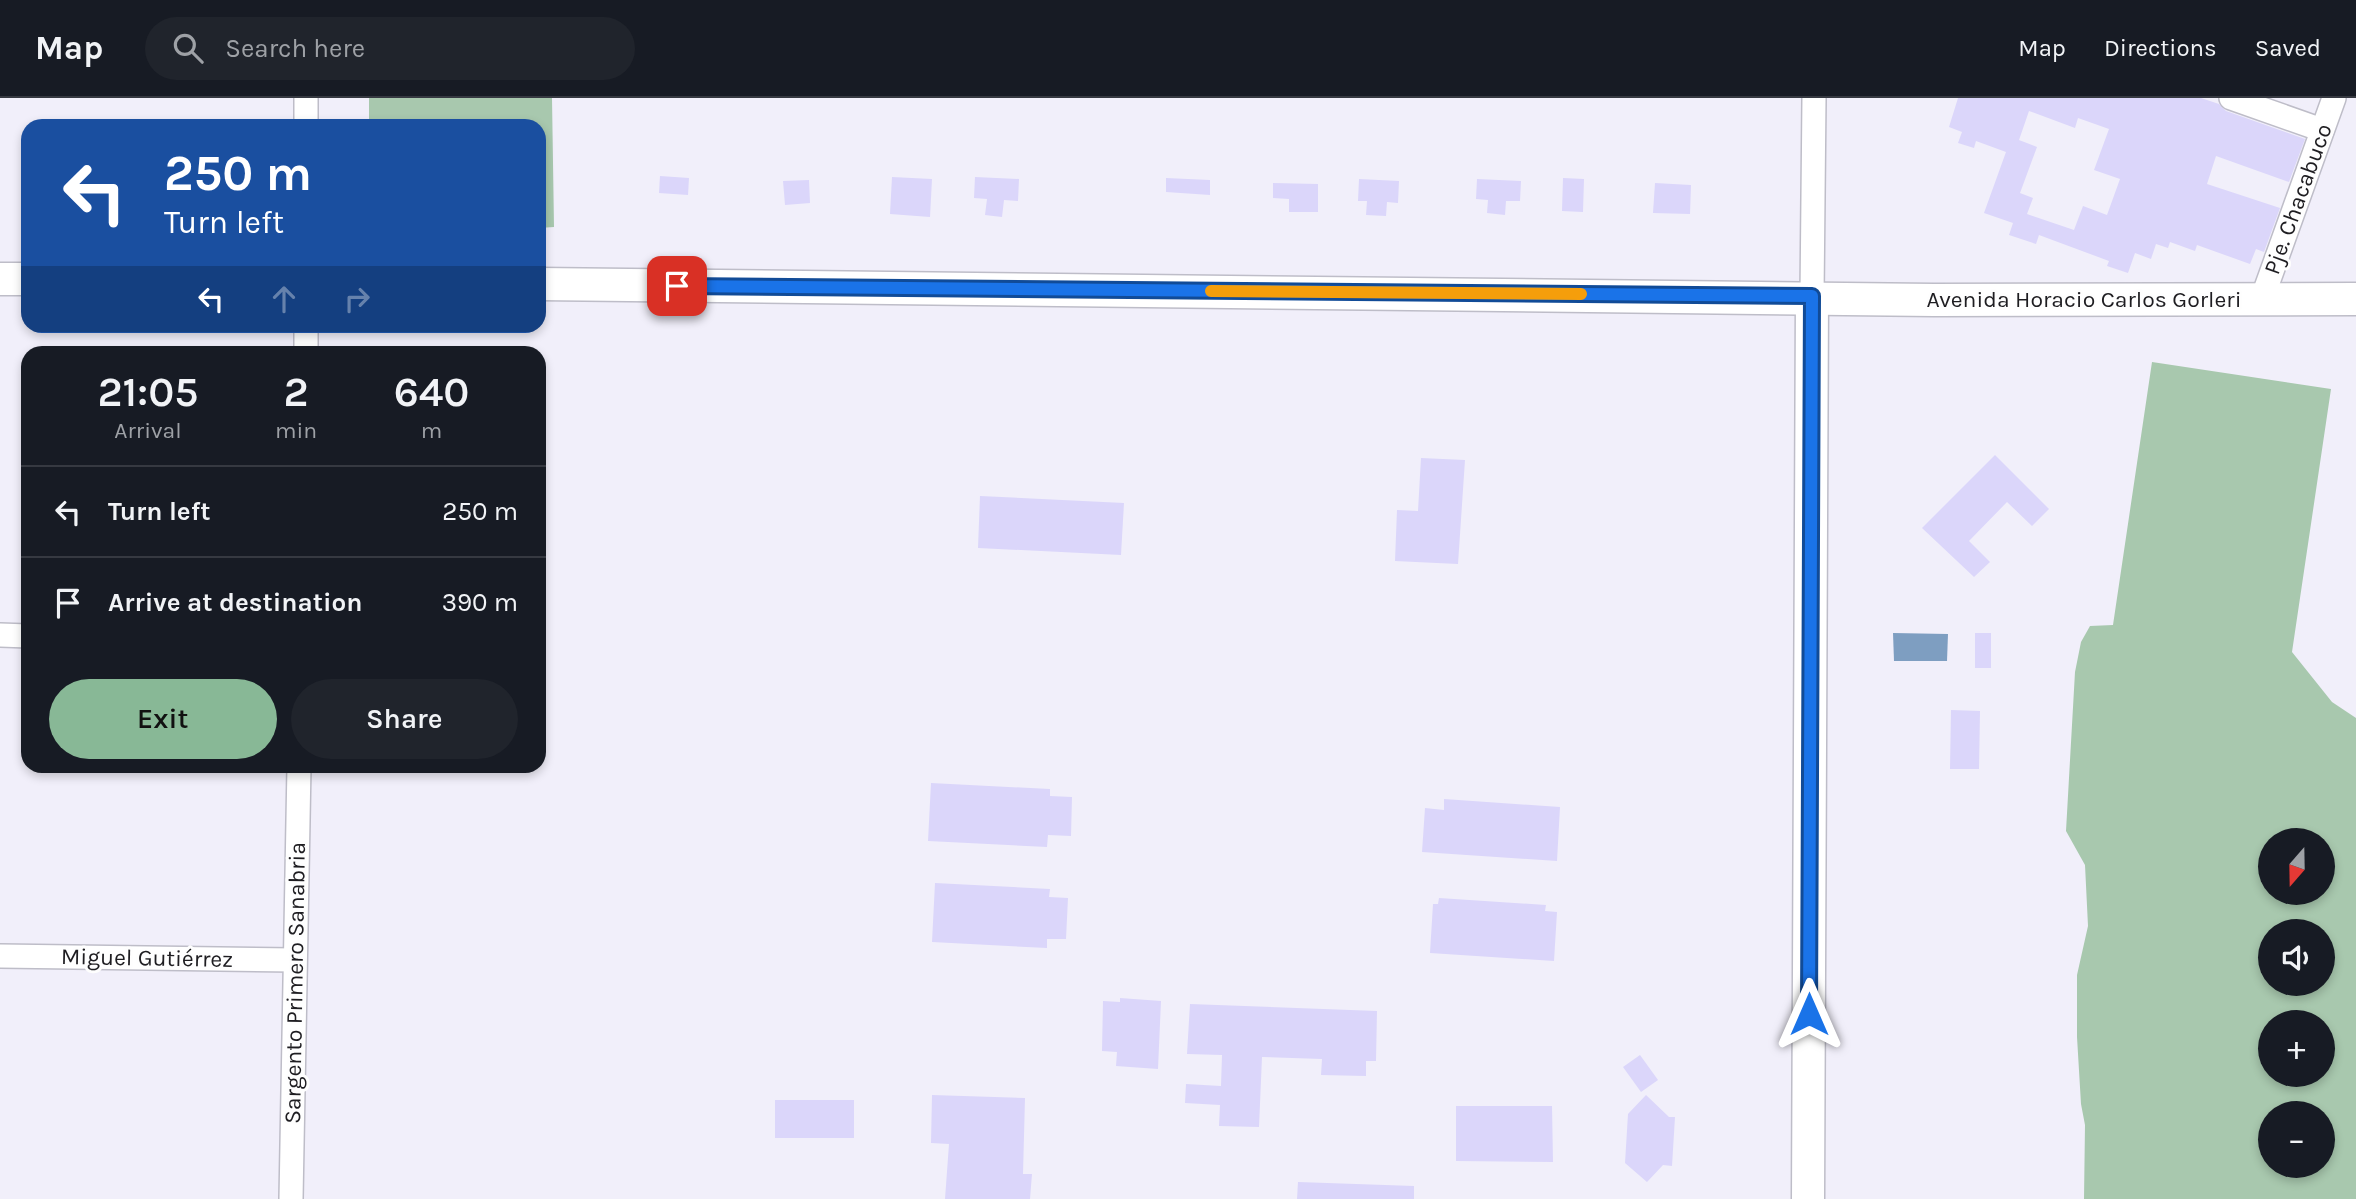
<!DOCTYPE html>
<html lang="en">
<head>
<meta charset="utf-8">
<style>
  body { margin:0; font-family:Karla,sans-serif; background:#20242c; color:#f1f3f6; height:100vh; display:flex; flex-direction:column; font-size:26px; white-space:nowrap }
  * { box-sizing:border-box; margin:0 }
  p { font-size:23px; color:#9ea1a6 }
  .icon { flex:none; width:38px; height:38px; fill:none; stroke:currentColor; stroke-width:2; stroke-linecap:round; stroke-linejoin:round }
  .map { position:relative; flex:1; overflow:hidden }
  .sheet { position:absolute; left:21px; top:248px; width:525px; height:427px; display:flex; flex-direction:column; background:#171b24; border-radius:21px; box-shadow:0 4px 10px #0003 }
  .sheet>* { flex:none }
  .hud { position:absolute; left:21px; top:21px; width:525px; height:214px; border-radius:21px; box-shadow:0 4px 10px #0003; background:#1a4fa0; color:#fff; overflow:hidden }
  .needle { width:46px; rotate:200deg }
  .tools { position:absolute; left:2258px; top:730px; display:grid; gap:14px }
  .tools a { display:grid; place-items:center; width:77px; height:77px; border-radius:50%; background:#171b24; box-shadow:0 4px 10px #0003; font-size:35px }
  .pin { position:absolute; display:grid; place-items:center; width:60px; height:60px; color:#fff; margin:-30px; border-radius:14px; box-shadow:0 4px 10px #0006 }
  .me { position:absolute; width:77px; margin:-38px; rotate:0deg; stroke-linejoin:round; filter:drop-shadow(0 0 5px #0008) }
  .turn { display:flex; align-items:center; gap:24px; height:147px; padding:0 28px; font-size:32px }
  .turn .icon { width:91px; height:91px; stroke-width:2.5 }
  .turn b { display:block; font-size:49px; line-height:60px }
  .lanes { display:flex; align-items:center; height:66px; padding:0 28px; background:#0003; justify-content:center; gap:35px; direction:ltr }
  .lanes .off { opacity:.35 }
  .eta { display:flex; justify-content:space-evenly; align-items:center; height:119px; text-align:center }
  .eta b { font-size:42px; font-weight:600; line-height:49px }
  .primary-button { display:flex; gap:14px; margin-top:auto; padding:14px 28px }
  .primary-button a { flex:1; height:80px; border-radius:42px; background:#88b896; color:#111; font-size:28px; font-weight:600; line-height:80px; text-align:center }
  .primary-button a+a { background:#20242c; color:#f1f3f6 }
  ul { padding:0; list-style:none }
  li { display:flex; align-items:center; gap:21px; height:91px; padding:0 28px; border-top:2px solid #363941 }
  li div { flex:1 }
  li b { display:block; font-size:26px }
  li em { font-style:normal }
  header { display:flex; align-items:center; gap:42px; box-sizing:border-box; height:98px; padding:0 35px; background:#171b24; border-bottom:2px solid #363941 }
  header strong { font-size:33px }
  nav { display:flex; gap:38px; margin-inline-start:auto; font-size:24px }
  .search { width:490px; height:63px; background:#20242c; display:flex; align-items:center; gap:18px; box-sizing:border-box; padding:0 24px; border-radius:38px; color:#9ea1a6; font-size:26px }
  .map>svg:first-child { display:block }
</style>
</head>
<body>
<header>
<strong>Map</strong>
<div class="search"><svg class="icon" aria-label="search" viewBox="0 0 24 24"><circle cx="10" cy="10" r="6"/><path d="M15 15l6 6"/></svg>Search here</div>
<nav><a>Map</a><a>Directions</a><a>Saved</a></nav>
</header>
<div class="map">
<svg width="2356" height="1101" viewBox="0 0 2356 1101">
  <rect width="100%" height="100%" fill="#f1effa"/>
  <g fill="#a8c8ae" fill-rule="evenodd">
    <path d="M 369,0 L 552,0 L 554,129 L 539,130 L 539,28 L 369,28 Z"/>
    <path d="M 2152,264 L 2331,291 L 2292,554 L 2332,604 L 2356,620 L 2356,1101 L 2084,1101 L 2085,1027 L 2081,1006 L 2077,939 L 2077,877 L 2088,828 L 2085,767 L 2066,733 L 2075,574 L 2081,544 L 2090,528 L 2113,527 ZM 2270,742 L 2322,742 L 2322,794 L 2270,794 ZM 2270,833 L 2322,833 L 2322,886 L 2270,886 ZM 2270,924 L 2322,924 L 2322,976 L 2270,976 ZM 2270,1015 L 2322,1015 L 2322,1068 L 2270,1068 Z"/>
  </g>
  <path fill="#7e9ec1" d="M 1893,535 L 1948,536 L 1947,563 L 1894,563 Z"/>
  <g fill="#dbd6fa" fill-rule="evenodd">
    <path d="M 1958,0 L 2201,0 L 2219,6 L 2226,13 L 2305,41 L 2289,84 L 2216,58 L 2207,86 L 2280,110 L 2264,154 L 2256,151 L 2250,166 L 2197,147 L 2195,153 L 2170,144 L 2168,150 L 2156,146 L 2151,161 L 2135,155 L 2128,175 L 2107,168 L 2109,163 L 2039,137 L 2036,146 L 2009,137 L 2013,125 L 1984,115 L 2006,54 L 1976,43 L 1974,50 L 1958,45 L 1962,34 L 1949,29 ZM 2029,13 L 2075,30 L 2078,20 L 2109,31 L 2094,72 L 2120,81 L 2107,117 L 2083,108 L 2074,132 L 2027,116 L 2033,100 L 2020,95 L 2037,49 L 2019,42 Z"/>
    <path d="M 660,78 L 689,80 L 688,97 L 659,95 Z"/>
    <path d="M 892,79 L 932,81 L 930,119 L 890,116 Z"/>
    <path d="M 975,79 L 1019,81 L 1018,103 L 1004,102 L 1002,119 L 985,117 L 987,101 L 974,100 Z"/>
    <path d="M 1166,80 L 1210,82 L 1210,97 L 1166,94 Z"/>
    <path d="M 1563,80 L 1584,81 L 1583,114 L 1562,113 Z"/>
    <path d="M 1359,81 L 1399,83 L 1398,105 L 1387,104 L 1386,118 L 1366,117 L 1367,103 L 1358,103 Z"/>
    <path d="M 1477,81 L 1521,83 L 1520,103 L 1506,103 L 1505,117 L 1487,115 L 1488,102 L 1476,101 Z"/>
    <path d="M 809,82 L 810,105 L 785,107 L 783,83 Z"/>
    <path d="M 1273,85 L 1318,86 L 1318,114 L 1289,114 L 1289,101 L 1273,100 Z"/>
    <path d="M 1655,85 L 1691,87 L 1690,116 L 1653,115 Z"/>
    <path d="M 1995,357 L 2049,411 L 2032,428 L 2007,404 L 1969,443 L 1990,464 L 1974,479 L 1922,430 Z"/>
    <path d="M 1421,360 L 1465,362 L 1458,466 L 1395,463 L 1397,412 L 1418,413 Z"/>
    <path d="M 980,398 L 1124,405 L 1121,457 L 978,450 Z"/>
    <rect x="1975" y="535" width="16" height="35"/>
    <path d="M 1951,612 L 1980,613 L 1979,671 L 1950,671 Z"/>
    <path d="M 931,685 L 1050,691 L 1050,698 L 1072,699 L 1071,738 L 1048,737 L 1047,749 L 928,743 Z"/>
    <path d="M 1444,701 L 1560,709 L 1557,763 L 1422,754 L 1425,710 L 1444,712 Z"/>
    <path d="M 935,785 L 1050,791 L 1049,799 L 1068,800 L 1066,841 L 1047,841 L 1047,850 L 932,844 Z"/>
    <path d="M 1439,800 L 1546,807 L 1545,813 L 1557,814 L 1554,863 L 1430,855 L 1433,806 L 1438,806 Z"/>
    <path d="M 1120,900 L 1161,903 L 1158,971 L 1116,968 L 1117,954 L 1102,953 L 1103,903 L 1120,904 Z"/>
    <path d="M 1190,906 L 1377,913 L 1376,963 L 1366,963 L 1366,978 L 1321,977 L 1322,961 L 1262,959 L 1259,1029 L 1219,1028 L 1220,1007 L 1185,1005 L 1186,986 L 1221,988 L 1222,957 L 1187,956 Z"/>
    <path d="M 1640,957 L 1658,982 L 1641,994 L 1623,969 Z"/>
    <path d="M 932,997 L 1025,1000 L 1023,1076 L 1032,1076 L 1030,1101 L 945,1101 L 949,1046 L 931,1045 Z"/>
    <path d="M 1646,997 L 1669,1019 L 1675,1019 L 1672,1068 L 1663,1067 L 1647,1084 L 1625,1065 L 1628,1016 Z"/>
    <rect x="775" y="1002" width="79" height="38"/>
    <path d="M 1456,1008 L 1552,1008 L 1553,1064 L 1456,1063 Z"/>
    <path d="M 1298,1084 L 1414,1088 L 1414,1101 L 1297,1101 Z"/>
  </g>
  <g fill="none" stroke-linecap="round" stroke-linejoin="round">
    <g stroke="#bebdc8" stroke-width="26">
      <g id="street">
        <path d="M 306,0 L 306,28"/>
        <path d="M 2231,0 L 2322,32"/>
        <path d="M 1812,198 L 1814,0"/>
        <path d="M 2262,201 L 2334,0"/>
        <path d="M 306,256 L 306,228"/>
        <path d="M 0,537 L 28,538"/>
        <path d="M 0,858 L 294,862"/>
        <path d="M 291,1101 L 299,668"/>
      </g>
    </g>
    <g stroke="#bebdc8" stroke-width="35">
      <g id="secondary">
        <path d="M 0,181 L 28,181"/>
        <path d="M 539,186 L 1934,202 L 2356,201"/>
        <path d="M 1808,1101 L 1812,198"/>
      </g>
    </g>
    <use href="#street" stroke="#fff" stroke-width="23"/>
    <use href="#secondary" stroke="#fff" stroke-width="32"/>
  </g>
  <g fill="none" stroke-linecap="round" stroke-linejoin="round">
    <g stroke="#114b97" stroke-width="18">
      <path id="route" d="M 677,188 L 1812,198 L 1809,916"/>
    </g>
    <use href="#route" stroke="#1a73e8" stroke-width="12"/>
    <path stroke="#f59e0b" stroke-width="12" d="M 1211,193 L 1581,196"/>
  </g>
  <g text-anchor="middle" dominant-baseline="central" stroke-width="6" stroke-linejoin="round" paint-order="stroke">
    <g font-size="23" fill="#1e1d21" stroke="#fefefe">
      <text transform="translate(2298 101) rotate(-70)">Pje. Chacabuco</text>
      <text x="2084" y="201">Avenida Horacio Carlos Gorleri</text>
      <text transform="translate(147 860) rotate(1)">Miguel Gutiérrez</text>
      <text transform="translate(295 885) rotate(-89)">Sargento Primero Sanabria</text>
    </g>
  </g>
</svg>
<div class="tools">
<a><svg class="needle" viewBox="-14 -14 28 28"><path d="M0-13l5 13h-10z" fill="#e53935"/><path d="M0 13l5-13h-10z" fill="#9ea1a6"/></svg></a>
<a><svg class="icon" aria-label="sound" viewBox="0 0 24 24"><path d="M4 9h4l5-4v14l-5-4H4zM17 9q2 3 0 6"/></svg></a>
<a>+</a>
<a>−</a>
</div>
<div class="pin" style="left:677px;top:188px;background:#d93025"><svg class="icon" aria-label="arrive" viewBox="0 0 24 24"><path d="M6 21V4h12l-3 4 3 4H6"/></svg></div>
<svg class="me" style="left:1809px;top:916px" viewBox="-20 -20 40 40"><path d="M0-17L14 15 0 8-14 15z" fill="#1a73e8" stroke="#fff" stroke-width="4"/></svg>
<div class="hud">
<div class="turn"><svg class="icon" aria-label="left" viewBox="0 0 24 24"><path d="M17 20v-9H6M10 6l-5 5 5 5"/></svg><div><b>250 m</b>Turn left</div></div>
<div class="lanes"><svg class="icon" aria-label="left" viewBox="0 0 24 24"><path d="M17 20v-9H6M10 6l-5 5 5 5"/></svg><svg class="icon off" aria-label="ahead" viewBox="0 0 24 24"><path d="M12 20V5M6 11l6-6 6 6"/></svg><svg class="icon off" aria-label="right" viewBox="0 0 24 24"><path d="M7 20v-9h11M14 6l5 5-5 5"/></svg></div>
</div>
<section class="sheet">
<div class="eta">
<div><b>21:05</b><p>Arrival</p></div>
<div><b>2</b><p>min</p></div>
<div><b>640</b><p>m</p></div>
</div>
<ul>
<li><svg class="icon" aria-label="left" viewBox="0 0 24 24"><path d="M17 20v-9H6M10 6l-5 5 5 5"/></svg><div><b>Turn left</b></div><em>250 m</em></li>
<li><svg class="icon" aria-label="arrive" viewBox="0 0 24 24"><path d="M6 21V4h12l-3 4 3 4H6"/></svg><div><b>Arrive at destination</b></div><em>390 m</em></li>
</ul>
<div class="primary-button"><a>Exit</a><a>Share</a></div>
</section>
</div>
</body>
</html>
